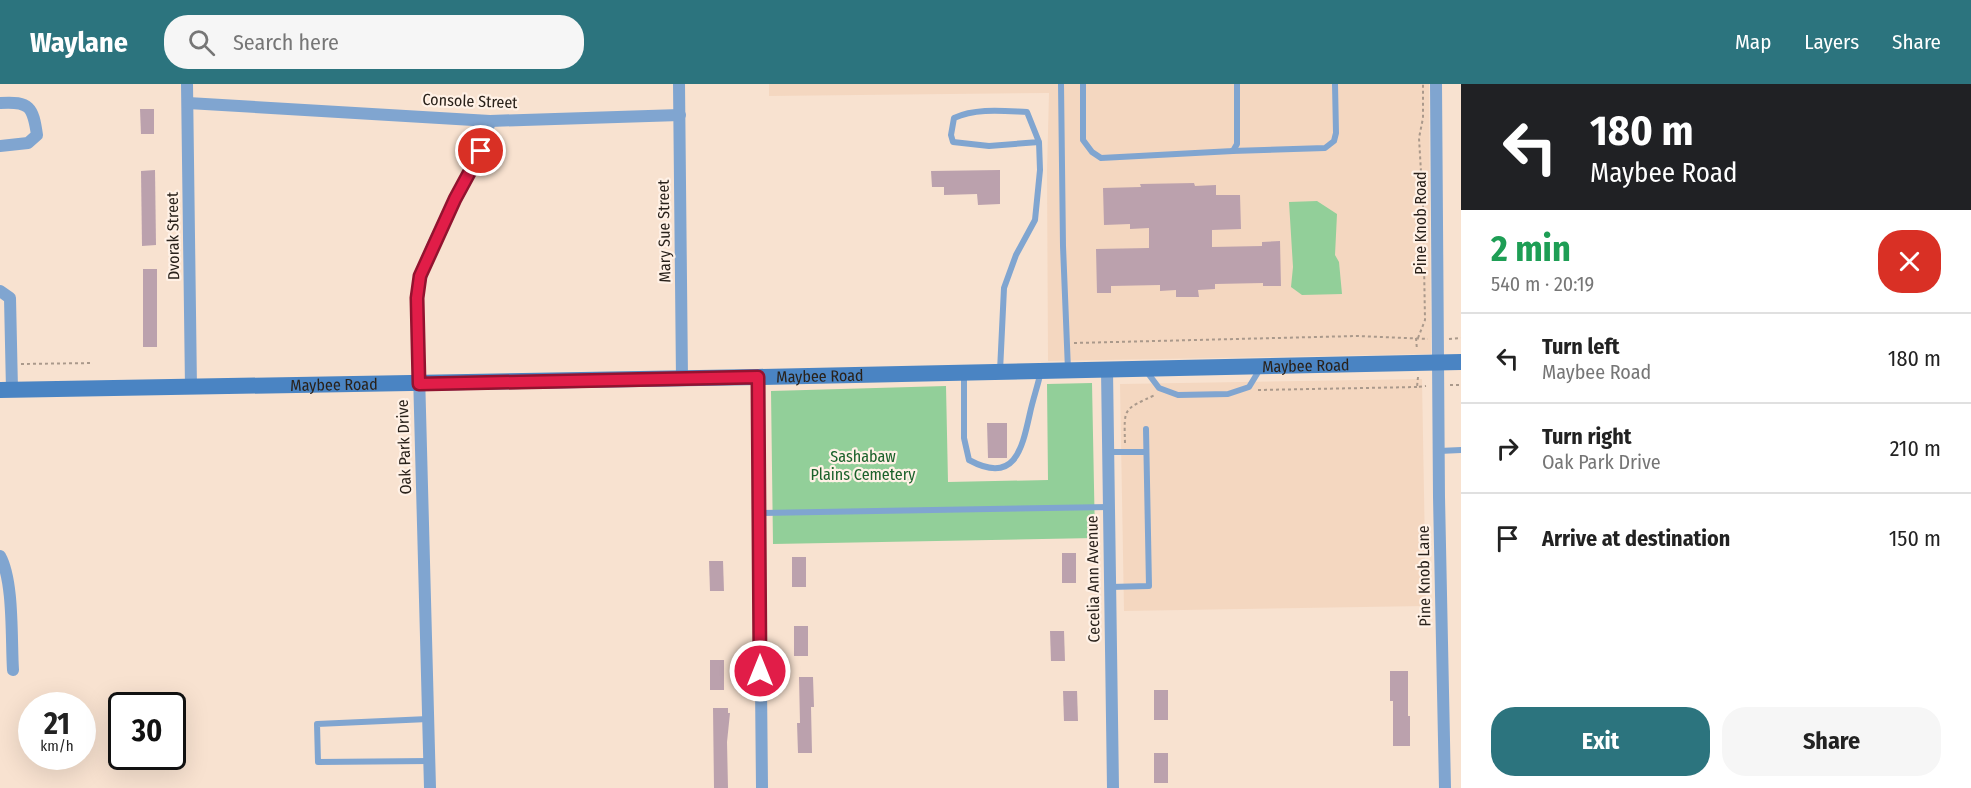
<!DOCTYPE html>
<html lang="en">
<head>
<meta charset="utf-8">
<style>
  body { margin:0; font-family:"Fira Sans Condensed",sans-serif; background:#f6f6f6; color:#222; height:100vh; display:flex; flex-direction:column; font-size:22px; white-space:nowrap }
  * { box-sizing:border-box; margin:0 }
  p { font-size:20px; color:#767676 }
  .icon { flex:none; width:33px; height:33px; fill:none; stroke:currentColor; stroke-width:2; stroke-linecap:round; stroke-linejoin:round }
  .map { position:relative; flex:1; overflow:hidden }
  .drawer { display:flex; flex-direction:column; background:#fff; width:510px }
  .drawer>* { flex:none }
  .hud { background:#202124; color:#fff; overflow:hidden }
  .speed { position:absolute; left:18px; top:608px; display:flex; gap:12px; font-size:30px; font-weight:700; text-align:center }
  .speed>* { display:grid; place-content:center; width:78px; height:78px; border-radius:50%; background:#fff; box-shadow:0 6px 24px #0002; line-height:1 }
  .speed small { font-size:15px; font-weight:400 }
  .speed .limit { border:3px solid #111; border-radius:9px; background:#fff; color:#111 }
  .pin { position:absolute; display:grid; place-items:center; width:51px; height:51px; color:#fff; margin:-26px; border:3px solid #fff; border-radius:50%; box-shadow:0 2px 6px #0007 }
  .me { position:absolute; width:66px; margin:-33px; rotate:0deg; stroke-linejoin:round; filter:drop-shadow(0 0 4px #0008) }
  .turn { display:flex; align-items:center; gap:21px; height:126px; padding:0 30px; font-size:27px }
  .turn .icon { width:78px; height:78px; stroke-width:2.5 }
  .turn b { display:block; font-size:42px; line-height:51px }
  .round { display:grid; place-items:center; flex:none; width:63px; height:63px; border-radius:24px; background:#f6f6f6 }
  .overview { display:flex; align-items:center; justify-content:space-between; height:102px; padding:0 30px }
  h1 { font-size:36px; font-weight:700; line-height:45px; color:#1e9e55 }
  .cta { display:flex; gap:12px; margin-top:auto; padding:12px 30px }
  .cta a { flex:1; height:69px; border-radius:24px; background:#2c747e; color:#fff; font-size:24px; font-weight:700; line-height:69px; text-align:center }
  .cta a+a { background:#f6f6f6; color:#222 }
  ul { padding:0; list-style:none }
  li { display:flex; align-items:center; gap:18px; height:90px; padding:0 30px; border-top:2px solid #e0e0e0 }
  li div { flex:1 }
  li b { display:block; font-size:22px }
  li em { font-style:normal }
  header { display:flex; align-items:center; gap:36px; box-sizing:border-box; height:84px; padding:0 30px; background:#2c747e; color:#fff }
  header strong { font-size:28px }
  nav { display:flex; gap:33px; margin-inline-start:auto; font-size:21px }
  .search { width:420px; height:54px; background:#f6f6f6; display:flex; align-items:center; gap:15px; box-sizing:border-box; padding:0 21px; border-radius:24px; color:#767676; font-size:22px }
  main { display:flex; flex:1; min-height:0 }
  .map>svg:first-child { display:block }
</style>
</head>
<body>
<header>
<strong>Waylane</strong>
<div class="search"><svg class="icon" aria-label="search" viewBox="0 0 24 24"><circle cx="10" cy="10" r="6"/><path d="M15 15l6 6"/></svg>Search here</div>
<nav><a>Map</a><a>Layers</a><a>Share</a></nav>
</header>
<main>
<div class="map">
<svg width="1461" height="704" viewBox="0 0 1461 704">
  <rect width="100%" height="100%" fill="#f8e2d0"/>
  <g fill="#f4d7c0">
    <path d="M 769,0 L 1429,0 L 1431,270 L 1048,277 L 1047,87 L 1049,9 L 769,12 Z"/>
    <path d="M 1422,295 L 1426,522 L 1124,527 L 1120,300 Z"/>
  </g>
  <g fill="#92cf99">
    <path d="M 1317,117 L 1337,130 L 1335,171 L 1339,178 L 1342,210 L 1302,211 L 1291,203 L 1293,183 L 1289,118 Z"/>
    <path d="M 1092,299 L 1095,454 L 773,460 L 771,307 L 946,302 L 948,398 L 1048,396 L 1047,300 Z"/>
  </g>
  <g fill="#bba1ad">
    <path d="M 140,25 L 154,25 L 154,50 L 141,50 Z"/>
    <path d="M 155,86 L 156,161 L 142,162 L 141,87 Z"/>
    <path d="M 1000,86 L 1000,120 L 978,121 L 977,110 L 944,111 L 944,103 L 932,103 L 931,87 Z"/>
    <path d="M 1194,99 L 1195,102 L 1216,101 L 1216,111 L 1240,111 L 1241,145 L 1212,146 L 1212,163 L 1262,162 L 1262,158 L 1280,157 L 1281,202 L 1263,202 L 1263,199 L 1215,200 L 1215,205 L 1198,206 L 1199,213 L 1176,213 L 1176,206 L 1160,207 L 1160,201 L 1111,202 L 1111,209 L 1097,209 L 1096,165 L 1149,164 L 1149,144 L 1130,145 L 1130,140 L 1104,141 L 1103,104 L 1141,103 L 1140,100 Z"/>
    <rect x="143" y="185" width="14" height="78"/>
    <path d="M 987,339 L 1007,339 L 1007,374 L 988,374 Z"/>
    <rect x="1062" y="469" width="14" height="30"/>
    <rect x="792" y="473" width="14" height="30"/>
    <path d="M 709,477 L 723,477 L 724,507 L 710,507 Z"/>
    <rect x="794" y="542" width="14" height="30"/>
    <path d="M 1050,547 L 1064,547 L 1065,577 L 1051,577 Z"/>
    <rect x="710" y="576" width="14" height="30"/>
    <path d="M 1390,587 L 1408,587 L 1408,632 L 1410,632 L 1410,662 L 1393,662 L 1393,617 L 1390,617 Z"/>
    <path d="M 799,593 L 813,593 L 814,623 L 811,623 L 812,669 L 798,669 L 797,639 L 800,639 Z"/>
    <rect x="1154" y="606" width="14" height="30"/>
    <path d="M 1063,607 L 1077,607 L 1078,637 L 1064,637 Z"/>
    <path d="M 713,624 L 728,624 L 728,629 L 730,629 L 727,658 L 728,704 L 714,704 Z"/>
    <rect x="1154" y="669" width="14" height="30"/>
  </g>
  <g fill="none" stroke-linecap="round" stroke-linejoin="round">
    <g stroke="#aa998b" stroke-width="2" stroke-dasharray="3 3" stroke-linecap="butt">
      <path d="M 1416,254 L 1417,266"/>
      <path d="M 1418,254 L 1425,236 L 1423,122 L 1419,54 L 1423,34 L 1423,0"/>
      <path d="M 1449,255 L 1461,254"/>
      <path d="M 1074,259 L 1357,252 L 1428,255"/>
      <path d="M 21,280 L 93,279"/>
      <path d="M 1418,293 L 1417,303 L 1426,302"/>
      <path d="M 1450,301 L 1461,301"/>
      <path d="M 1258,306 L 1417,303"/>
      <path d="M 1125,359 C 1124,323 1123,326 1155,311"/>
    </g>
    <g stroke="#80a5d0" stroke-width="6">
      <path d="M 1061,0 L 1063,162 L 1068,286"/>
      <path d="M 1083,0 L 1083,56 L 1092,68 L 1101,74 L 1233,67 L 1237,60 L 1237,0"/>
      <path d="M 1232,67 L 1325,64 L 1334,57 L 1336,49 L 1335,0"/>
      <path d="M 1000,287 L 1004,204 L 1016,171 L 1035,136 L 1040,86 L 1039,58 L 1027,28 C 1003,27 976,24 954,34 L 951,51 L 953,58 L 989,62 L 1039,58"/>
      <path d="M 1147,288 L 1159,304 L 1178,311 L 1228,310 L 1249,303 L 1260,285"/>
      <path d="M 964,289 L 964,354 L 969,376 C 1015,401 1022,365 1030,329 C 1033,315 1038,301 1041,287"/>
      <path d="M 1439,367 L 1461,366"/>
      <path d="M 1109,368 L 1146,368"/>
      <path d="M 760,429 L 1109,423"/>
      <path d="M 1110,503 L 1149,502 L 1146,345"/>
      <path d="M 428,635 L 317,640 L 318,678 L 429,677"/>
    </g>
    <g stroke="#80a5d0" stroke-width="12">
      <path d="M 187,0 L 191,304"/>
      <path d="M 679,0 L 682,295"/>
      <path d="M 1436,0 L 1439,413 L 1445,704"/>
      <path d="M 0,19 C 30,17 33,23 37,51 L 28,59 L 0,62"/>
      <path d="M 188,19 L 490,37 L 680,31"/>
      <path d="M 0,207 L 10,214 L 12,306"/>
      <path d="M 1107,286 L 1113,704"/>
      <path d="M 758,293 L 762,704"/>
      <path d="M 0,472 C 14,497 11,556 13,586"/>
      <path d="M 430,704 L 417,214 C 424,161 459,116 480,68 C 485,58 487,47 490,37"/>
    </g>
    <path stroke="#4a84c3" stroke-width="16" id="s1" d="M 0,306 L 758,293 L 1461,278"/>
  </g>
  <g fill="none" stroke-linecap="round" stroke-linejoin="round">
    <g stroke="#92132f" stroke-width="15">
      <path id="route" d="M 481,67 L 455,115 L 420,192 L 417,214 L 419,300 L 758,293 L 760,587"/>
    </g>
    <use href="#route" stroke="#e11d48" stroke-width="10"/>
  </g>
  <g text-anchor="middle" dominant-baseline="central" stroke-width="4.5" stroke-linejoin="round" paint-order="stroke">
    <g font-size="16" fill="#29211a" stroke="#fff1e6">
      <text transform="translate(470 17) rotate(2)">Console Street</text>
      <text transform="translate(1420 139) rotate(-90)">Pine Knob Road</text>
      <text transform="translate(664 147) rotate(-91)">Mary Sue Street</text>
      <text transform="translate(173 152) rotate(-91)">Dvorak Street</text>
      <text stroke="none"><textPath href="#s1" startOffset="1306">Maybee Road</textPath></text>
      <text stroke="none"><textPath href="#s1" startOffset="820">Maybee Road</textPath></text>
      <text stroke="none"><textPath href="#s1" startOffset="334">Maybee Road</textPath></text>
      <text transform="translate(404 363) rotate(-92)">Oak Park Drive</text>
      <text transform="translate(1424 492) rotate(-91)">Pine Knob Lane</text>
      <text transform="translate(1093 495) rotate(-91)">Cecelia Ann Avenue</text>
    </g>
    <g font-size="16" fill="#1b612a" stroke="#fff1e6">
      <text x="863" y="372">Sashabaw<tspan x="863" dy="18">Plains Cemetery</tspan></text>
    </g>
  </g>
</svg>
<div class="speed"><div>21<small>km/h</small></div><div class="limit">30</div></div>
<div class="pin" style="left:481px;top:67px;background:#d93025"><svg class="icon" aria-label="arrive" viewBox="0 0 24 24"><path d="M6 21V4h12l-3 4 3 4H6"/></svg></div>
<svg class="me" style="left:760px;top:587px" viewBox="-20 -20 40 40"><circle r="17" fill="#e11d48" stroke="#fff" stroke-width="3"/><path d="M0-11L8 9 0 5-8 9z" fill="#fff"/></svg>
</div>
<section class="drawer">
<div class="hud">
<div class="turn"><svg class="icon" aria-label="left" viewBox="0 0 24 24"><path d="M17 20v-9H6M10 6l-5 5 5 5"/></svg><div><b>180 m</b>Maybee Road</div></div>
</div>
<div class="overview"><div><h1>2 min</h1><p>540 m · 20:19</p></div><a class="round" style="background:#d93025;color:#fff"><svg class="icon" aria-label="close" viewBox="0 0 24 24"><path d="M6 6l12 12M18 6L6 18"/></svg></a></div>
<ul>
<li><svg class="icon" aria-label="left" viewBox="0 0 24 24"><path d="M17 20v-9H6M10 6l-5 5 5 5"/></svg><div><b>Turn left</b><p>Maybee Road</p></div><em>180 m</em></li>
<li><svg class="icon" aria-label="right" viewBox="0 0 24 24"><path d="M7 20v-9h11M14 6l5 5-5 5"/></svg><div><b>Turn right</b><p>Oak Park Drive</p></div><em>210 m</em></li>
<li><svg class="icon" aria-label="arrive" viewBox="0 0 24 24"><path d="M6 21V4h12l-3 4 3 4H6"/></svg><div><b>Arrive at destination</b></div><em>150 m</em></li>
</ul>
<div class="cta"><a>Exit</a><a>Share</a></div>
</section>
</main>
</body>
</html>
